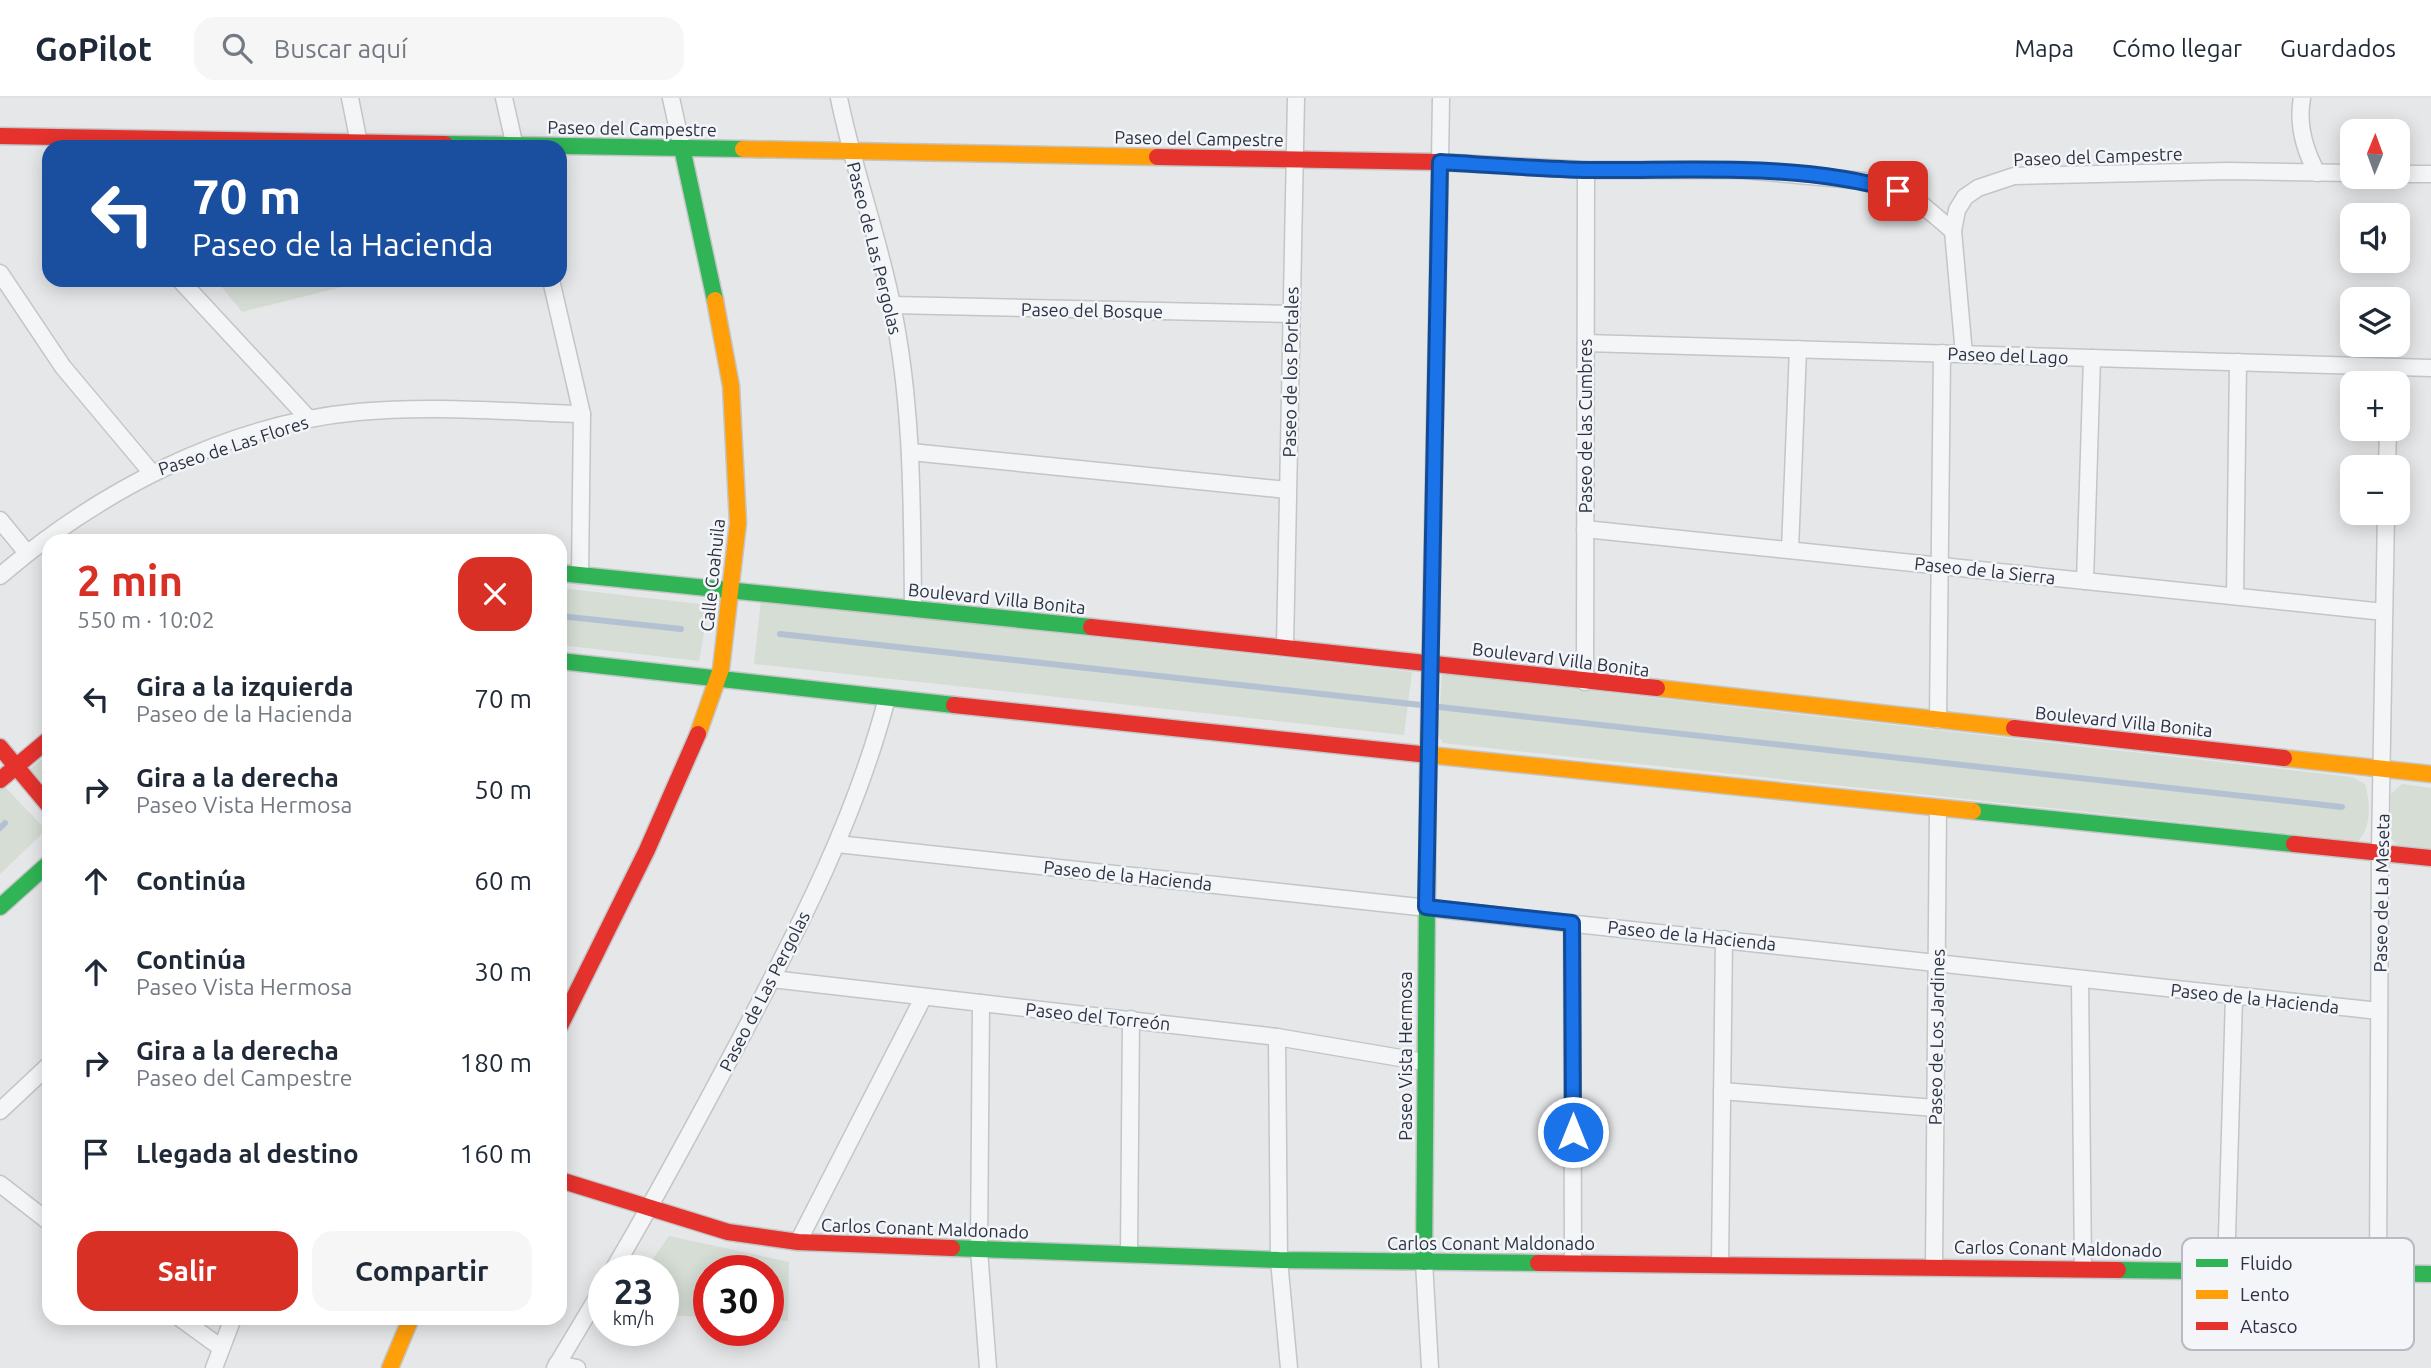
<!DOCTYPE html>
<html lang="es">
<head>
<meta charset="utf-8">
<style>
  body { margin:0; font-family:Ubuntu,sans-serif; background:#f6f6f7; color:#1f2937; height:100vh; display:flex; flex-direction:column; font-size:26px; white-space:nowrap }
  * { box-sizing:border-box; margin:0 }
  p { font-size:23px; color:#747a83 }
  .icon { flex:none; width:38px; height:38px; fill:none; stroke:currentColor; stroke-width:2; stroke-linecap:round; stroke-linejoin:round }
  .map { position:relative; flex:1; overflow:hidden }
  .side { position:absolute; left:42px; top:436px; width:525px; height:791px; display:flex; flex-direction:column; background:#fff; border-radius:21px; box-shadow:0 4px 18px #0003 }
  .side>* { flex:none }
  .hud { position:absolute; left:42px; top:42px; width:525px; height:147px; border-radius:21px; box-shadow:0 4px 18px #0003; background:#1a4fa0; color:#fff; overflow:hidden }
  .needle { width:46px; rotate:1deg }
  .tools { position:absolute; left:2340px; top:21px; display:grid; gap:14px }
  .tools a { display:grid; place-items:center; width:70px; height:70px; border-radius:14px; background:#fff; box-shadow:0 4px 18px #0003; font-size:35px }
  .speed { position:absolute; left:588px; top:1157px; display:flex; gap:14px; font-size:35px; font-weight:700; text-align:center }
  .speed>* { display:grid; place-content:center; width:91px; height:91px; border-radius:50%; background:#fff; box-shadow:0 4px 18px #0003; line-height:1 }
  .speed small { font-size:18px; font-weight:400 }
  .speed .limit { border:10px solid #d22; background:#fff; color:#111 }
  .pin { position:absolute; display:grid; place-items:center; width:60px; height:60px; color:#fff; margin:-30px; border-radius:14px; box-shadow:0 4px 10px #0006 }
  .me { position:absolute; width:77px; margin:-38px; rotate:0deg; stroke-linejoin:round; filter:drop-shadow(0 0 5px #0008) }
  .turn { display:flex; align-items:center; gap:24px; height:147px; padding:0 35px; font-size:32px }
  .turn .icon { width:91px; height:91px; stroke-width:2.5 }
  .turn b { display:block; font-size:49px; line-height:60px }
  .round { display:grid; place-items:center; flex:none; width:74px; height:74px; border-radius:21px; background:#f6f6f7 }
  .headline { display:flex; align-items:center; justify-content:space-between; height:119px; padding:0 35px }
  h1 { font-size:42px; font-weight:700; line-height:52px; color:#d93025 }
  .button { display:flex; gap:14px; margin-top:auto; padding:14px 35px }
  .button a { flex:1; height:80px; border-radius:21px; background:#d93025; color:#fff; font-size:28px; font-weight:700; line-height:80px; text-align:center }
  .button a+a { background:#f6f6f7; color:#1f2937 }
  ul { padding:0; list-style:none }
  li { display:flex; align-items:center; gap:21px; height:91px; padding:0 35px }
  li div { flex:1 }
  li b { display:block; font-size:26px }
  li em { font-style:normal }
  header { display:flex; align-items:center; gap:42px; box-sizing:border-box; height:98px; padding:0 35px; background:#fff; border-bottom:2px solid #e0e1e3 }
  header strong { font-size:33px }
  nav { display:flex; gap:38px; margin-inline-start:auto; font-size:24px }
  .search { width:490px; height:63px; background:#f6f6f7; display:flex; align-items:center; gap:18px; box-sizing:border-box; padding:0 24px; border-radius:21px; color:#747a83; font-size:26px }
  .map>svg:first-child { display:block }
</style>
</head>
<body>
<header>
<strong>GoPilot</strong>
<div class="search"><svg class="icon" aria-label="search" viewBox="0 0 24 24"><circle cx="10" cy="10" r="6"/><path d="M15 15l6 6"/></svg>Buscar aquí</div>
<nav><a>Mapa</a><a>Cómo llegar</a><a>Guardados</a></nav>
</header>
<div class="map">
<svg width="2431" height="1270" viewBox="0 0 2431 1270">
  <rect width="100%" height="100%" fill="#e5e7e9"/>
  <g fill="#d5ddd5">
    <path d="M 216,182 L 370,182 L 242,214 Z"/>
    <path d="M 560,490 L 709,507 L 699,563 L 560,547 Z"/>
    <path d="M 761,503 L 1412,574 L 1404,637 L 754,566 Z"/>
    <path d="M 1442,576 L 2352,679 L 2365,686 C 2370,704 2372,728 2358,743 L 1443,645 L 1438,637 Z"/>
    <path d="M 49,656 L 49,691 L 30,671 Z"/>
    <path d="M 2,686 L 46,732 L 0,776 L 0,688 Z"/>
    <path d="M 2402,686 L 2431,690 L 2431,751 L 2397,747 L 2390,739 L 2391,696 Z"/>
    <path d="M 669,1138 L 789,1164 L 788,1223 L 768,1222 L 768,1172 L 709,1172 L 709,1219 L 663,1217 L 663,1172 L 645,1172 Z"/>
  </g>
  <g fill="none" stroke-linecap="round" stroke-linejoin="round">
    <g stroke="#b4c1d3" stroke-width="6">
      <path d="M 560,518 L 681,531"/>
      <path d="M 780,536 L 2342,709"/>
      <path d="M 0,730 L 5,725"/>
    </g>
    <g stroke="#c3c5c7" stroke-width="19">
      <g id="street">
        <path d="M 350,0 L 359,45"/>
        <path d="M 504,0 L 515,49"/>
        <path d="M 671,0 L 682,50"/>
        <path d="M 839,0 C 853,70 878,137 892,207 C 913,307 912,409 913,511"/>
        <path d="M 1441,0 L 1440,64 L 1586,72 L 1744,72 L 1864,83 L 1898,93 L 1920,105 L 1953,133"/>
        <path d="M 2302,0 C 2297,27 2304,51 2317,75"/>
        <path d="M 2398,76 L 2431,76"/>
        <path d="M 0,175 L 63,269 L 151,374"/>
        <path d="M 180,182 L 308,320"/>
        <path d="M 551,182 L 582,316 L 580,477"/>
        <path d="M 892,207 L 1291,216"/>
        <path d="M 1586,245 L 2431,270"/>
        <path d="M 1964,256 L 1953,133 L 1957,112 L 1965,99 L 1978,90 L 2014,78 L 2228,73 L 2352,75"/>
        <path d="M 911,354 L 1287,392"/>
        <path d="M 2387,369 L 2388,331"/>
        <path d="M 0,422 L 27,455"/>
        <path d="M 1585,431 L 2384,514"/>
        <path d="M 1790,452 L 1798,251"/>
        <path d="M 0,478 C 99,393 227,326 358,314 C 433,307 508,314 582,316"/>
        <path d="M 2085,483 L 2092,260"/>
        <path d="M 2235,498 L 2238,264"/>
        <path d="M 1285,549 L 1296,0"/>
        <path d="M 1585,584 L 1586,72"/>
        <path d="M 1938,622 L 1942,255"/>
        <path d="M 837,746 L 2379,913"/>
        <path d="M 1572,825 L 1573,1164"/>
        <path d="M 772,881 L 1277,939 L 1424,964"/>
        <path d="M 2080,881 L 2083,1171"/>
        <path d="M 981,905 L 979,1152 L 988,1270"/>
        <path d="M 1277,939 L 1279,1162 L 1289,1270"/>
        <path d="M 1722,993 L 1935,1010"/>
        <path d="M 0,1013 L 49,967"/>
        <path d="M 0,1086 L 49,1124"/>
        <path d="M 798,1144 L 923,900"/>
        <path d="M 1129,1155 L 1131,921"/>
        <path d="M 1424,1164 L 1430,1270"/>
        <path d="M 1720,1166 L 1724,841"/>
        <path d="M 1934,1168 L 1938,710"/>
        <path d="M 613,1172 C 659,1095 701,1015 743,936 C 800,828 856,719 887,600"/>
        <path d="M 2226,1172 L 2234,899"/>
        <path d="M 2378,1175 L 2380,754 L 2386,415"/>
        <path d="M 180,1220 L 220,1249"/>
        <path d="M 557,1266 L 577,1270"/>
        <path d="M 214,1270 L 233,1220"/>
        <path d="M 555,1270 L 604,1188"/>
      </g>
    </g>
    <g stroke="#c3c5c7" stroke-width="19">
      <g id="fast">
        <path d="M 445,46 L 743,51"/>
        <path d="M 682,50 L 715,202"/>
        <path d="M 560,475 L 1091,529"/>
        <path d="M 560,563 L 954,607"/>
        <path d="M 1973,713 L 2294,746"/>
        <path d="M 0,809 L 49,765"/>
        <path d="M 952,1150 L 1279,1162 L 1538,1165"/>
        <path d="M 1424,1164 L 1428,680"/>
        <path d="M 2118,1172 L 2431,1176"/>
      </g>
    </g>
    <g stroke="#c3c5c7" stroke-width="19">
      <g id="slow">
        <path d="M 743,51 L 1157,59"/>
        <path d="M 1657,590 L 2014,630"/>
        <path d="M 698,636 L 721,571 L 738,425 L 731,288 L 715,202"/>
        <path d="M 1429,657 L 1973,713"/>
        <path d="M 2284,660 L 2431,676"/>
        <path d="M 1428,680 L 1439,121"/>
        <path d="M 390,1270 L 411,1220"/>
      </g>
    </g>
    <g stroke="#c3c5c7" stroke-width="19">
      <g id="jam">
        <path d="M 0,38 L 445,46"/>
        <path d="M 1157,59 L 1440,64 L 1439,121"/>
        <path d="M 1091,529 L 1657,590"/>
        <path d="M 954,607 L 1429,657"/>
        <path d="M 2014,630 L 2284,660"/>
        <path d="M 0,649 L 49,708"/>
        <path d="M 0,682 L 49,641"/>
        <path d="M 2294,746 L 2431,760"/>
        <path d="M 560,928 L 647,752 L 698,636"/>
        <path d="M 560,1082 L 728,1134 L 798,1144 L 952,1150"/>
        <path d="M 1538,1165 L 2118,1172"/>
      </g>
    </g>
    <use href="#street" stroke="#f4f5f6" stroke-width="16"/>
    <use href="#fast" stroke="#30b455" stroke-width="16"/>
    <use href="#slow" stroke="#ff9f0a" stroke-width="16"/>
    <use href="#jam" stroke="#e5322d" stroke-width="16"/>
  </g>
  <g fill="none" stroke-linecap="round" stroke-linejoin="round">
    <g stroke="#114b97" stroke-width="18">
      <path id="route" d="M 1573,1034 L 1572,825 L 1426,809 L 1440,64 C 1490,67 1540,71 1590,72 C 1692,73 1799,64 1898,93"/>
    </g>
    <use href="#route" stroke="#1a73e8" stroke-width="12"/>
  </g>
  <g text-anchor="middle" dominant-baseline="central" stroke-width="5" stroke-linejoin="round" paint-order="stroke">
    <g font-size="18" fill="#2b3243" stroke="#f3f5f8">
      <text transform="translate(632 30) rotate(1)">Paseo del Campestre</text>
      <text transform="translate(1199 40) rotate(1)">Paseo del Campestre</text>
      <text transform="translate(2098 58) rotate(-2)">Paseo del Campestre</text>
      <text transform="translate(875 150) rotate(76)">Paseo de Las Pergolas</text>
      <text transform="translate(1092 212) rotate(1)">Paseo del Bosque</text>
      <text transform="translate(2008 257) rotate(2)">Paseo del Lago</text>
      <text transform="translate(1290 274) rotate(-89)">Paseo de los Portales</text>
      <text transform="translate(1585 328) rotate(-90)">Paseo de las Cumbres</text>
      <text transform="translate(233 347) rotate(-18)">Paseo de Las Flores</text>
      <text transform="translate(1985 472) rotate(6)">Paseo de la Sierra</text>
      <text transform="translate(712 477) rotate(-84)">Calle Coahuila</text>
      <text transform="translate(997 500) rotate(6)">Boulevard Villa Bonita</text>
      <text transform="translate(1561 561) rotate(7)">Boulevard Villa Bonita</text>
      <text transform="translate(2124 623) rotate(6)">Boulevard Villa Bonita</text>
      <text transform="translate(1128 777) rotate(6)">Paseo de la Hacienda</text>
      <text transform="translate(2381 795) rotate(-89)">Paseo de La Meseta</text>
      <text transform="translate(1692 837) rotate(6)">Paseo de la Hacienda</text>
      <text transform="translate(764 893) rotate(-63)">Paseo de Las Pergolas</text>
      <text transform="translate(2255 900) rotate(6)">Paseo de la Hacienda</text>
      <text transform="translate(1098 918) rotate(6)">Paseo del Torreón</text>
      <text transform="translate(1936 939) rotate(-89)">Paseo de Los Jardines</text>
      <text transform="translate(1405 958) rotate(-90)">Paseo Vista Hermosa</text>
      <text transform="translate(925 1130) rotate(2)">Carlos Conant Maldonado</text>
      <text x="1491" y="1145">Carlos Conant Maldonado</text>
      <text transform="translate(2058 1150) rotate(1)">Carlos Conant Maldonado</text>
    </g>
  </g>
  <rect x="2182" y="1140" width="232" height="112" rx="10" fill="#f3f5f8" stroke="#b7bac2" stroke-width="2"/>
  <rect x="2196" y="1161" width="32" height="8" fill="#30b455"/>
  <rect x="2196" y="1192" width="32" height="9" fill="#ff9f0a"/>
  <rect x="2196" y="1224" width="32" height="8" fill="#e5322d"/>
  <g font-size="19" fill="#2b3243">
    <text x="2240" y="1172">Fluido</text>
    <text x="2240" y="1203">Lento</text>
    <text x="2240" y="1235">Atasco</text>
  </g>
</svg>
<div class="tools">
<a><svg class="needle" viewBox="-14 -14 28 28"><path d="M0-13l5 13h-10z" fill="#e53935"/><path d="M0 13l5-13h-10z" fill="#747a83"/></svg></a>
<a><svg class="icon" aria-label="sound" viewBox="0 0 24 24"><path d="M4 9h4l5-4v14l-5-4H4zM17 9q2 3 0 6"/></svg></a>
<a><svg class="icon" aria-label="layers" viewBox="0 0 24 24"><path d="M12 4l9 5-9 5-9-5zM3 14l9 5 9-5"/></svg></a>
<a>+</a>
<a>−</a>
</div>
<div class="speed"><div>23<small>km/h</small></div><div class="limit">30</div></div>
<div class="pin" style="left:1898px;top:93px;background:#d93025"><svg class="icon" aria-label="arrive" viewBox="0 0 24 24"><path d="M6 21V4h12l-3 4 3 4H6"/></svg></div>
<svg class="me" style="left:1573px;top:1034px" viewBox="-20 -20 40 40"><circle r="17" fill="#1a73e8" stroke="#fff" stroke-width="3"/><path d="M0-11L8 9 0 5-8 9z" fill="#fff"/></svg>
<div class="hud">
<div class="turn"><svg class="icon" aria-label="left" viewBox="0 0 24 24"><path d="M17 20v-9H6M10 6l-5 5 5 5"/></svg><div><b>70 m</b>Paseo de la Hacienda</div></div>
</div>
<section class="side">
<div class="headline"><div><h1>2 min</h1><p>550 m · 10:02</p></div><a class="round" style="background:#d93025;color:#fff"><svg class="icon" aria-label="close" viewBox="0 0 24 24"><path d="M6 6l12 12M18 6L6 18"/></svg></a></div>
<ul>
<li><svg class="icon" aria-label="left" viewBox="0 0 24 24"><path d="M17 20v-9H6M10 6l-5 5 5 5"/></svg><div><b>Gira a la izquierda</b><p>Paseo de la Hacienda</p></div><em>70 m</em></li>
<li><svg class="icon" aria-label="right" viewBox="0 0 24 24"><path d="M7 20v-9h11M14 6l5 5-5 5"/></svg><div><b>Gira a la derecha</b><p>Paseo Vista Hermosa</p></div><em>50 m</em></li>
<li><svg class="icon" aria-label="ahead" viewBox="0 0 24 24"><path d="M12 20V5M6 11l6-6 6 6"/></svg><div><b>Continúa</b></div><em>60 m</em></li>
<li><svg class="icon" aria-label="ahead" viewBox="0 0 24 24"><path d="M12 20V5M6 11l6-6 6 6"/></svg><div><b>Continúa</b><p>Paseo Vista Hermosa</p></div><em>30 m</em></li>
<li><svg class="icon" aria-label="right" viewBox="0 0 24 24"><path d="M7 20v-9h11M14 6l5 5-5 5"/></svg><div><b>Gira a la derecha</b><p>Paseo del Campestre</p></div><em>180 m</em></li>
<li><svg class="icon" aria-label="arrive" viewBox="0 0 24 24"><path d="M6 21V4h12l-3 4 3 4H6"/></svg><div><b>Llegada al destino</b></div><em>160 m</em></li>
</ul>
<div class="button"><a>Salir</a><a>Compartir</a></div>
</section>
</div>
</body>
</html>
